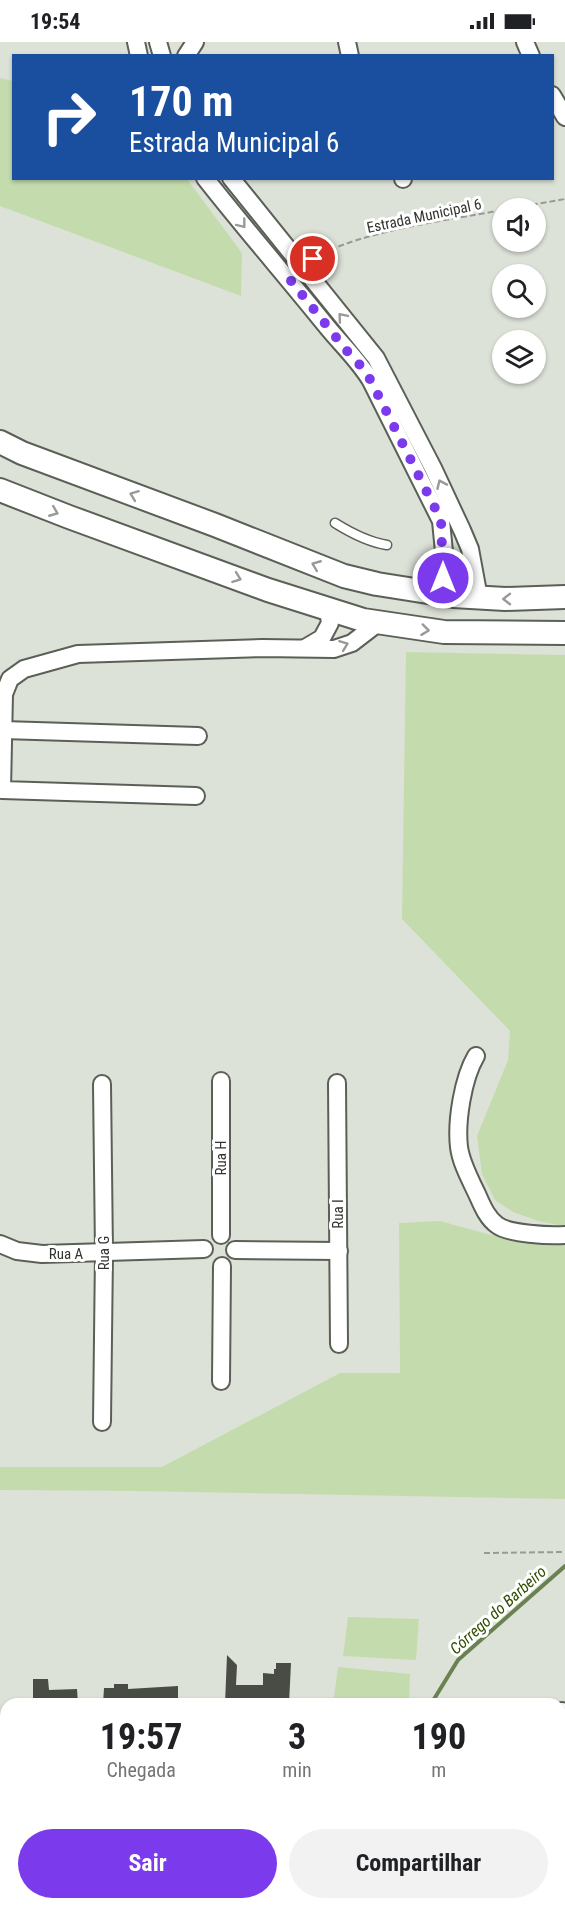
<!DOCTYPE html>
<html lang="pt">
<head>
<meta charset="utf-8">
<style>
  body { margin:0; font-family:"Roboto Condensed",sans-serif; background:#f2f2f2; color:#202124; height:100vh; display:flex; flex-direction:column; font-size:22px; white-space:nowrap }
  * { box-sizing:border-box; margin:0 }
  p { font-size:20px; color:#757577 }
  .icon { flex:none; width:33px; height:33px; fill:none; stroke:currentColor; stroke-width:2; stroke-linecap:round; stroke-linejoin:round }
  .map { position:relative; flex:1; overflow:hidden }
  .details { position:absolute; left:0px; top:1656px; width:566px; height:212px; display:flex; flex-direction:column; background:#fff; border-radius:18px 18px 0 0; box-shadow:0 2px 4px #0004 }
  .details>* { flex:none }
  .banner { position:absolute; left:12px; top:12px; width:542px; height:126px; border-radius:0px; box-shadow:0 2px 4px #0004; background:#1a4fa0; color:#fff; overflow:hidden }
  .controls { position:absolute; left:492px; top:156px; display:grid; gap:12px }
  .controls a { display:grid; place-items:center; width:54px; height:54px; border-radius:50%; background:#fff; box-shadow:0 2px 4px #0004; font-size:30px }
  .pin { position:absolute; display:grid; place-items:center; width:51px; height:51px; color:#fff; margin:-26px; border:3px solid #fff; border-radius:50%; box-shadow:0 2px 6px #0007 }
  .me { position:absolute; width:66px; margin:-33px; rotate:0deg; stroke-linejoin:round; filter:drop-shadow(0 0 4px #0008) }
  .turn { display:flex; align-items:center; gap:21px; height:126px; padding:0 18px; font-size:27px }
  .turn .icon { width:78px; height:78px; stroke-width:2.5 }
  .turn b { display:block; font-size:42px; line-height:51px }
  .eta { display:flex; justify-content:space-evenly; align-items:center; height:102px; text-align:center }
  .eta b { font-size:36px; font-weight:700; line-height:42px }
  .button { display:flex; gap:12px; margin-top:auto; padding:12px 18px }
  .button a { flex:1; height:69px; border-radius:36px; background:#7c3aed; color:#fff; font-size:24px; font-weight:700; line-height:69px; text-align:center }
  .button a+a { background:#f2f2f2; color:#202124 }
  .status { display:flex; justify-content:space-between; align-items:center; height:42px; padding:0 30px; background:#fff; direction:ltr }
  .status svg { height:16px; fill:currentColor }
  .map>svg:first-child { display:block }
</style>
</head>
<body>
<div class="status"><b>19:54</b><svg viewBox="0 0 49 12"><path d="M0 12V9h3v3zM5 12V6h3v6zM10 12V3h3v9zM15 12V0h3v12zM26 1h20v11H26zM47 4h2v5h-2z"/></svg></div>
<div class="map">
<svg width="565" height="1867" viewBox="0 0 565 1867">
  <rect width="100%" height="100%" fill="#dde2d8"/>
  <g fill="#c4dcad">
    <path d="M 0,36 L 13,39 L 14,136 L 187,137 L 242,211 L 241,254 L 0,164 Z"/>
    <path d="M 406,610 L 565,613 L 565,1184 L 563,1184 L 538,1179 L 513,1170 L 495,1158 L 482,1132 L 477,1094 L 508,1018 L 510,989 L 402,877 Z"/>
    <path d="M 440,1179 L 491,1193 L 565,1202 L 565,1457 L 135,1449 L 0,1448 L 0,1425 L 162,1425 L 340,1331 L 400,1331 L 399,1181 Z"/>
    <path d="M 348,1575 L 419,1577 L 416,1618 L 343,1614 Z"/>
    <path d="M 338,1625 L 410,1632 L 409,1662 L 333,1662 Z"/>
    <path d="M 0,1720 L 6,1720 L 6,1862 L 60,1862 L 62,1867 L 0,1867 Z"/>
    <path d="M 237,1862 L 370,1862 L 368,1867 L 238,1867 Z"/>
  </g>
  <g fill="none" stroke-linecap="round" stroke-linejoin="round">
    <g stroke="#6a8252" stroke-width="4">
      <path d="M 431,1662 L 458,1618 L 565,1524"/>
      <path d="M 315,1867 L 317,1862"/>
    </g>
  </g>
  <g fill="#484c44">
    <path d="M 227,1613 L 237,1623 L 236,1643 L 263,1643 L 263,1631 L 274,1632 L 274,1627 L 276,1627 L 276,1621 L 291,1621 L 289,1662 L 225,1662 Z"/>
    <path d="M 33,1637 L 48,1637 L 49,1648 L 77,1647 L 78,1662 L 33,1662 Z"/>
    <path d="M 114,1642 L 128,1642 L 128,1647 L 178,1644 L 178,1662 L 103,1662 L 104,1646 L 114,1646 Z"/>
  </g>
  <g fill="none" stroke-linecap="round" stroke-linejoin="round">
    <g stroke="#5b6057" stroke-width="11">
      <path id="service" d="M 335,481 C 351,491 368,500 387,503"/>
    </g>
    <g stroke="#5b6057" stroke-width="20">
      <g id="minor">
        <path d="M 136,0 L 139,14"/>
        <path d="M 158,0 L 162,14"/>
        <path d="M 347,0 L 350,14"/>
        <path d="M 525,0 L 531,14"/>
        <path d="M 186,14 L 195,0"/>
        <path d="M 552,53 L 565,75"/>
        <path d="M 205,136 C 245,187 287,235 328,286 C 342,303 360,320 371,339 L 441,479 L 444,510 L 443,552"/>
        <path d="M 231,136 L 376,316 L 433,426 L 462,488 L 470,507 L 479,556"/>
        <path d="M 403,136 L 403,137"/>
        <path d="M 305,606 L 322,596 L 330,581 L 328,567"/>
        <path d="M 3,688 L 198,694"/>
        <path d="M 196,754 L 2,748 L 4,652 L 10,637 L 24,627 L 78,612 L 262,606 L 334,607 L 352,601 L 378,581"/>
        <path d="M 476,1014 C 463,1036 456,1079 459,1105 C 461,1121 470,1137 477,1152 C 482,1163 487,1176 497,1183 C 508,1192 550,1194 565,1193"/>
        <path d="M 337,1041 L 339,1302"/>
        <path d="M 221,1193 L 221,1039"/>
        <path d="M 0,1202 L 17,1209 L 42,1212 L 204,1207"/>
        <path d="M 235,1208 L 339,1209"/>
        <path d="M 221,1339 L 222,1224"/>
        <path d="M 102,1380 L 104,1211 L 102,1042"/>
        <path d="M 560,1672 L 562,1669"/>
        <path d="M 0,1715 L 6,1715"/>
        <path d="M 229,1867 L 229,1862"/>
        <path d="M 493,1867 L 494,1862"/>
      </g>
    </g>
    <g stroke="#5b6057" stroke-width="26">
      <g id="secondary">
        <path d="M 0,400 L 22,411 L 215,483 L 344,534 L 377,542 L 453,554 L 505,557 L 565,555"/>
        <path d="M 0,448 L 69,475 L 268,548 L 363,578 L 444,590 L 565,591"/>
      </g>
    </g>
    <g stroke="#979b94" stroke-width="2" stroke-dasharray="6 3" stroke-linecap="butt">
      <path d="M 514,166 L 565,157"/>
      <path d="M 314,216 C 364,188 445,179 502,168"/>
      <path d="M 484,1511 L 565,1510"/>
      <path d="M 0,1865 L 3,1867"/>
      <path d="M 274,1867 L 275,1862"/>
      <path d="M 326,1867 L 329,1862"/>
    </g>
    <use href="#service" stroke="#fff" stroke-width="8"/>
    <use href="#minor" stroke="#fff" stroke-width="16"/>
    <use href="#secondary" stroke="#fff" stroke-width="22"/>
  </g>
  <defs><path id="oneway-chevron" d="M-2-3.5L2.5 0L-2 3.5" fill="none" stroke-width="1.6" stroke-linecap="round" stroke-linejoin="round" transform="scale(1.5)"/></defs>
  <g stroke="#989a98">
    <use href="#oneway-chevron" transform="translate(242 182) rotate(52)"/>
    <use href="#oneway-chevron" transform="translate(342 275) rotate(-130)"/>
    <use href="#oneway-chevron" transform="translate(441 442) rotate(-114)"/>
    <use href="#oneway-chevron" transform="translate(134 453) rotate(-159)"/>
    <use href="#oneway-chevron" transform="translate(54 470) rotate(22)"/>
    <use href="#oneway-chevron" transform="translate(316 523) rotate(-158)"/>
    <use href="#oneway-chevron" transform="translate(237 536) rotate(20)"/>
    <use href="#oneway-chevron" transform="translate(507 557) rotate(180)"/>
    <use href="#oneway-chevron" transform="translate(425 588) rotate(7)"/>
    <use href="#oneway-chevron" transform="translate(344 603) rotate(-21)"/>
  </g>
  <g fill="none" stroke-linecap="round" stroke-linejoin="round">
    <path stroke="#7c3aed" stroke-width="10" stroke-dasharray="0 18" d="M 313,217 L 300,224 L 288,235 L 351,314 L 364,327 L 371,339 L 441,478 L 443,536"/>
  </g>
  <g text-anchor="middle" dominant-baseline="central" stroke-width="6" stroke-linejoin="round" paint-order="stroke">
    <g font-size="15" fill="#323430" stroke="#fff">
      <text transform="translate(424 174) rotate(-12)">Estrada Municipal 6</text>
      <text transform="translate(221 1116) rotate(-90)">Rua H</text>
      <text transform="translate(338 1172) rotate(-90)">Rua I</text>
      <text transform="translate(104 1211) rotate(-90)">Rua G</text>
      <text x="66" y="1212">Rua A</text>
    </g>
    <g font-size="16" font-style="italic" fill="#304d00" stroke="#fff">
      <text transform="translate(498 1568) rotate(-42)">Córrego do Barbeiro</text>
    </g>
  </g>
</svg>
<div class="controls">
<a><svg class="icon" aria-label="sound" viewBox="0 0 24 24"><path d="M4 9h4l5-4v14l-5-4H4zM17 9q2 3 0 6"/></svg></a>
<a><svg class="icon" aria-label="search" viewBox="0 0 24 24"><circle cx="10" cy="10" r="6"/><path d="M15 15l6 6"/></svg></a>
<a><svg class="icon" aria-label="layers" viewBox="0 0 24 24"><path d="M12 4l9 5-9 5-9-5zM3 14l9 5 9-5"/></svg></a>
</div>
<div class="pin" style="left:313px;top:217px;background:#d93025"><svg class="icon" aria-label="arrive" viewBox="0 0 24 24"><path d="M6 21V4h12l-3 4 3 4H6"/></svg></div>
<svg class="me" style="left:443px;top:536px" viewBox="-20 -20 40 40"><circle r="17" fill="#7c3aed" stroke="#fff" stroke-width="3"/><path d="M0-11L8 9 0 5-8 9z" fill="#fff"/></svg>
<div class="banner">
<div class="turn"><svg class="icon" aria-label="right" viewBox="0 0 24 24"><path d="M7 20v-9h11M14 6l5 5-5 5"/></svg><div><b>170 m</b>Estrada Municipal 6</div></div>
</div>
<section class="details">
<div class="eta">
<div><b>19:57</b><p>Chegada</p></div>
<div><b>3</b><p>min</p></div>
<div><b>190</b><p>m</p></div>
</div>
<div class="button"><a>Sair</a><a>Compartilhar</a></div>
</section>
</div>
</body>
</html>
